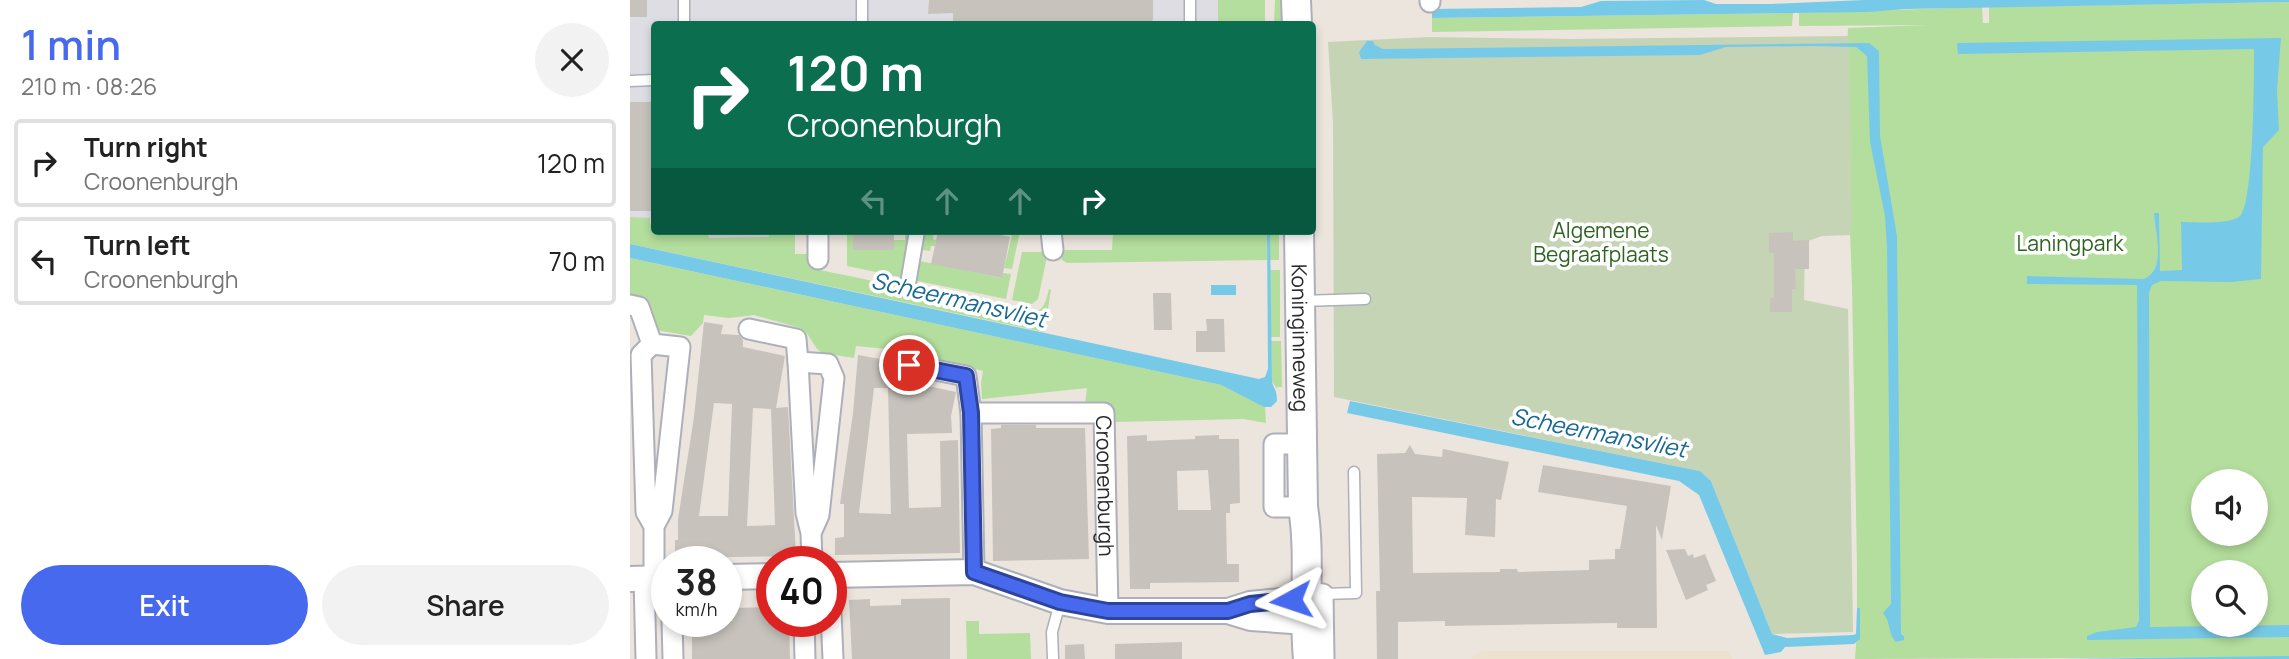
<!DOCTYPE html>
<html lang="en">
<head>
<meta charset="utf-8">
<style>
  body { margin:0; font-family:Manrope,sans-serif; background:#f2f2f2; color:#222; height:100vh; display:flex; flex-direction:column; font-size:26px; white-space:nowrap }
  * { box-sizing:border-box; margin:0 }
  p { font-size:23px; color:#767676 }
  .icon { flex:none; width:38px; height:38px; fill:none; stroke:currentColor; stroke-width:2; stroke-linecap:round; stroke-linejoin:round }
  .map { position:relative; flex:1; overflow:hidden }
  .panel { display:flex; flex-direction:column; background:#fff; width:630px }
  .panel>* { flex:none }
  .guide { position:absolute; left:21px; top:21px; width:665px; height:214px; border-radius:7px; box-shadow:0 4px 10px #0003; background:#0b6e4f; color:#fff; overflow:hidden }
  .fabs { position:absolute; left:1561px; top:469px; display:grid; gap:14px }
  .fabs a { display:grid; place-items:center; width:77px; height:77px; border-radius:50%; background:#fff; box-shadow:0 4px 10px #0003; font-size:35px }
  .speed { position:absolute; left:21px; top:546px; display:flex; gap:14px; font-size:35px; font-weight:700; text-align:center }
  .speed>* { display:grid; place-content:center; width:91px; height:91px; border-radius:50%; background:#fff; box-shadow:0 4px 10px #0003; line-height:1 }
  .speed small { font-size:18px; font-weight:400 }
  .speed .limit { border:10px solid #d22; background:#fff; color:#111 }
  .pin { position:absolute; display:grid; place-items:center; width:60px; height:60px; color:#fff; margin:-30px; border:4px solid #fff; border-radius:50%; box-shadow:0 2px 7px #0007 }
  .me { position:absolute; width:77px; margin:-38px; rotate:265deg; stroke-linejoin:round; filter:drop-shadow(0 0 5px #0008) }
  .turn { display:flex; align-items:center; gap:24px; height:147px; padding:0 21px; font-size:32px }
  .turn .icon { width:91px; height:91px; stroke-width:2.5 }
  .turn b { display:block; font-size:49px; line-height:60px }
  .lanes { display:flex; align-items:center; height:66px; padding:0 21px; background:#0003; justify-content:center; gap:35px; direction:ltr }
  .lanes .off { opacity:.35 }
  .round { display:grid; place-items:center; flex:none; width:74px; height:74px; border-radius:37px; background:#f2f2f2 }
  .headline { display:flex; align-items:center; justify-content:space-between; height:119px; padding:0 21px }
  h1 { font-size:42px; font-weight:600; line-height:52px; color:#4769ee }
  .cta { display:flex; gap:14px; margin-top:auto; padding:14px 21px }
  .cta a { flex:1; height:80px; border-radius:42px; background:#4769ee; color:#fff; font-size:28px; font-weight:600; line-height:80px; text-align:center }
  .cta a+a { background:#f2f2f2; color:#222 }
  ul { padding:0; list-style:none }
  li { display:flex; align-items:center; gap:21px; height:88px; margin:0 14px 10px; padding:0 7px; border:4px solid #e0e0e0; border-radius:7px }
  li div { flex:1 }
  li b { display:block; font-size:26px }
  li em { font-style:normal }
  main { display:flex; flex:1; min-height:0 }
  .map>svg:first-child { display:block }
</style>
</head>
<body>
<main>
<section class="panel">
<div class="headline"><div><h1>1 min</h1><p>210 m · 08:26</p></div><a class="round"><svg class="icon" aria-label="close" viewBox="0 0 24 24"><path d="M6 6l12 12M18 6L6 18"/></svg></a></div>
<ul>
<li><svg class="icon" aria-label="right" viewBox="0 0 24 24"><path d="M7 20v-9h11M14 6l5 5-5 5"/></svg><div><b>Turn right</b><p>Croonenburgh</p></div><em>120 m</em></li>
<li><svg class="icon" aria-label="left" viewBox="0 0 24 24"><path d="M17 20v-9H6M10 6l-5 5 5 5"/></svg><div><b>Turn left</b><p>Croonenburgh</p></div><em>70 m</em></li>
</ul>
<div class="cta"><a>Exit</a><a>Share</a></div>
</section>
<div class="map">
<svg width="1659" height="659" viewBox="0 0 1659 659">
  <rect width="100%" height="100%" fill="#ebe5dd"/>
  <path fill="#dfdde4" d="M 0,0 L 629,0 L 629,24 L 24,24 L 24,231 L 165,231 L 95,265 L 0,244 Z"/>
  <path fill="#ece2ce" d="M 852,651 L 1099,651 L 1102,659 L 842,659 L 842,656 Z"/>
  <g fill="#b4de9d" fill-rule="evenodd">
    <rect x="588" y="0" width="47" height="24"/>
    <path d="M 645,0 L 657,0 L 658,24 L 644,24 Z"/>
    <path d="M 1659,2 L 1659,657 L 1225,659 L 1227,632 L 1227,566 L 1222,285 L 1215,97 L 1218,28 L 1297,25 L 1169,26 L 1169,13 L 1352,7 L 1353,23 L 1359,23 L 1359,7 ZM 1573,481 L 1626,481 L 1626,534 L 1573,534 ZM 1573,572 L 1626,572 L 1626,625 L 1573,625 Z"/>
    <path d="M 1163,13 L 1162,26 L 802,32 L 802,18 Z"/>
    <path d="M 0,217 L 20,218 L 20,224 L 24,224 L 24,231 L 78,233 L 79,238 L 139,237 L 139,231 L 165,231 L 165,254 L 180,254 L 180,268 L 399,313 C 414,313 416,301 419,289 L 421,290 L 414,332 L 0,244 Z"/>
    <path d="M 217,231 L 223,231 L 224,250 L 264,250 L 264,240 L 275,240 L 275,231 L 283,231 L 278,239 L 278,261 L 275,278 L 217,266 Z"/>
    <path d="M 299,231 L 304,231 L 303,239 L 306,240 L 305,246 L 301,246 L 300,251 L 292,250 L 290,261 L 371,278 L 373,273 L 381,274 L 376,299 L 283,280 L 288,245 L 294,245 L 293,234 L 299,234 Z"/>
    <path d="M 383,231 L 390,231 L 382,269 L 374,268 Z"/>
    <path d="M 523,231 L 637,231 L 637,260 L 437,263 L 432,260 L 430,250 L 482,250 L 483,234 L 523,234 Z"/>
    <rect x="640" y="231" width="9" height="29"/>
    <path d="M 392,252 L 418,252 L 408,299 L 402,304 L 382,300 Z"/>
    <path d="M 0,258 L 591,385 L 635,407 L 636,423 L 613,419 L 485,422 L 476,404 L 455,404 L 457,388 L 352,399 L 351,384 L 353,371 L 278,351 L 226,346 L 224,358 L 192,353 L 187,349 L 178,335 L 170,328 L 124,315 L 99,318 L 74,315 L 73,323 L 61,336 L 26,330 L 17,301 L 0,298 Z"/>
    <path d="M 640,270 L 650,270 L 650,337 L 641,337 Z"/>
    <path d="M 641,341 L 651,341 L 652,387 L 647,387 L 647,389 L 642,381 Z"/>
    <path d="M 336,621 L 349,621 L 349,634 L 400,633 L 401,659 L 337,659 Z"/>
  </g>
  <path fill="#c5d4b5" d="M 1219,36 L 1222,235 L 1192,236 L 1175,242 L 1174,300 L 1218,309 L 1223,632 L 1142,634 L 1081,481 L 1070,471 L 704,397 L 703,123 L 698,42 L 799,37 L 938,39 Z"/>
  <g fill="#77cae7">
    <path d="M 1074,0 L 1086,4 L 1141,4 L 1234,0 L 1659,0 L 1659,2 L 1276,9 L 1238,12 L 802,18 L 802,9 L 951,7 L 971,1 Z"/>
    <path d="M 1651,38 L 1647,90 L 1649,130 L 1633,147 L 1631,279 L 1602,282 L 1531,281 L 1522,285 L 1519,293 L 1520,627 L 1659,625 L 1659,637 L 1457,640 L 1457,636 L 1467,632 L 1506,627 L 1509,621 L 1507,285 L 1397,284 L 1397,276 L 1514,279 C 1537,269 1525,233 1524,213 L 1529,213 L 1530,271 L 1552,270 L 1551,222 C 1565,222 1600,225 1610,216 C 1624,203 1624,75 1624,49 L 1328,54 L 1327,43 Z"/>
    <path d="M 737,41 L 743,41 L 745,45 L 753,49 L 1239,43 L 1249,51 L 1250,136 L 1267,236 L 1271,634 L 1274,636 L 1274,640 L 1266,642 C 1258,635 1261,622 1253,613 L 1261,604 L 1257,248 L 1255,216 L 1240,142 L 1237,56 L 1226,47 L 1181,46 L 1096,47 L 1070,55 L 731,59 L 729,52 Z"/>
    <path d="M 637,231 L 640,231 L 642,381 C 644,391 647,388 647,401 L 641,407 L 634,407 L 591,385 L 0,258 L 0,244 L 629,379 L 635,377 L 638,369 Z"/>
    <rect x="581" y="285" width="25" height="10"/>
    <path d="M 720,401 L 1070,471 L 1081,481 L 1142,634 L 1157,638 L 1223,635 L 1226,634 L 1227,608 L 1230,608 L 1230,639 L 1224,644 L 1155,647 L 1151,652 L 1135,655 L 1069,495 L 1049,481 L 717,413 Z"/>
    <path d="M 1659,656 L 1659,659 L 1432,659 Z"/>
  </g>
  <g fill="#c7c3bc" fill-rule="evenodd">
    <rect x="0" y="0" width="17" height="17"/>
    <path d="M 299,0 L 523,0 L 523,19 L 521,24 L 323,24 L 323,13 L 298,14 Z"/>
    <rect x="0" y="102" width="24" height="109"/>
    <rect x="223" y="231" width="41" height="19"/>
    <path d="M 308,231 L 352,231 L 380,237 L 372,278 L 301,264 Z"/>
    <path d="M 1163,232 L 1163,241 L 1179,240 L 1179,269 L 1165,269 L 1166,289 L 1162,289 L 1162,312 L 1140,312 L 1140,298 L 1144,298 L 1144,253 L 1139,253 L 1139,233 Z"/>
    <path d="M 523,293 L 541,293 L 542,330 L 524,330 Z"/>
    <path d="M 576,319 L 594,319 L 595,352 L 566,352 L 566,331 L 577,331 Z"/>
    <path d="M 74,322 L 93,325 L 91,334 L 109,335 L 113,340 L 113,347 L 155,356 L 146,408 L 158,407 L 166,556 L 45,558 L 45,540 L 48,540 L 48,519 L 64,417 ZM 84,403 L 102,404 L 98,516 L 69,516 ZM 123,408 L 141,409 L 145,525 L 117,526 Z"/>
    <path d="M 228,355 L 267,362 L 267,368 L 271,374 L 270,380 L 326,392 L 321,416 L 322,433 L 277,434 L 279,508 L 311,507 L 310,441 L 328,440 L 330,553 L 205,555 L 205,538 L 214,537 L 214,504 L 210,504 L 223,413 ZM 244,388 L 258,388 L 261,514 L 229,513 Z"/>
    <path d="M 371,425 L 406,425 L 406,428 L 455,428 L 459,559 L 363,561 L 361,429 L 371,428 Z"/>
    <path d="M 517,435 L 517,441 L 565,439 L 565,436 L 589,435 L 589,439 L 609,439 L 610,503 L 600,504 L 600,513 L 596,513 L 597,564 L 609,564 L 609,582 L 520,583 L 520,589 L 500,589 L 497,436 ZM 578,470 L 581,510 L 548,510 L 547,471 Z"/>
    <path d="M 780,445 L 785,454 L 812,457 L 813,449 L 879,462 L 871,500 L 866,499 L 865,537 L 835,535 L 837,498 L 782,497 L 783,573 L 870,572 L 870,569 L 887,569 L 888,572 L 959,570 L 959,560 L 985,559 L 985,549 L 990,549 L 997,506 L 908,492 L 913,465 L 1041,486 L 1032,540 L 1026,525 L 1027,628 L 987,628 L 987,623 L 815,626 L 815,621 L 768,622 L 768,659 L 747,659 L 746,591 L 750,591 L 747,454 L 775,453 Z"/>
    <path d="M 1055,549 L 1058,556 L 1063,554 L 1064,558 L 1075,554 L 1086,581 L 1076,585 L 1078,590 L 1056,600 L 1036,550 Z"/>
    <path d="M 320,598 L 320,659 L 222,659 L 219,600 L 240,599 L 240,606 L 271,605 L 271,599 Z"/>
    <path d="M 142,607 L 142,621 L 159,621 L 160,659 L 62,659 L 62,621 L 103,621 L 102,608 Z"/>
    <path d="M 552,642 L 552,659 L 485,659 L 485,644 Z"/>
    <path d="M 454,644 L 455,659 L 435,659 L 435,645 Z"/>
  </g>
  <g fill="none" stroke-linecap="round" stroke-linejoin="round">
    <g stroke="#adb0ba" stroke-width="13">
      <g id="service">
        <path d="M 54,0 L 54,24"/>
        <path d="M 232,0 L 232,24"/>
        <path d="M 560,0 L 560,24"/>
        <path d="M 0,81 L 24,80"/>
        <path d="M 671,301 L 735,299"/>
        <path d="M 693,594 L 726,593 L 724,472"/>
        <path d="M 423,659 L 422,632 L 430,603"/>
      </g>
    </g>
    <g stroke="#adb0ba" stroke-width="18">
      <path id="pedestrian" d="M 278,284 L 287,231"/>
    </g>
    <g stroke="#adb0ba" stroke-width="23">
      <g id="minor">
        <path d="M 800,2 L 800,0"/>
        <path d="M 188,231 L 188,259"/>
        <path d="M 421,231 L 423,250"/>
        <path d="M 0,305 L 9,307 L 22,344"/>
        <path d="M 119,329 L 166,339 L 168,362"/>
        <path d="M 279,365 L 336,376 L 341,413 L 344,572"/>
        <path id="s1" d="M 341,413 L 474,413 L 478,611"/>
        <path d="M 672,444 L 644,444 L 644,507 L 673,507"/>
        <path d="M 24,526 L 32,511 L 50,347 L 22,344 L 11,355 L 16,512 L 24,526 L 24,578"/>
        <path d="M 181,533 L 189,515 L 204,378 L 198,364 L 168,362 L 176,513 L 181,533 L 182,562"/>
        <path d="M 14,578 L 16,659"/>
        <path d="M 666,591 L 693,594 L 694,659"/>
        <path d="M 201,612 L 203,659"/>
        <path d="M 42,621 L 43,659"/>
        <path d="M 174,621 L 175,659"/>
      </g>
    </g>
    <g stroke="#adb0ba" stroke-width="28">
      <g id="tertiary">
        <path d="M 201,575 L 344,572 L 430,602 L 478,611 L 598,611 L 621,618 L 662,621 L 675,610 L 661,600 L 620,604 L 598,611"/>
        <path d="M 96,577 L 142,576"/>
        <path d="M 0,579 L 37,578"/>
      </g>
    </g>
    <g stroke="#adb0ba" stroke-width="32">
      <g id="secondary">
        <path d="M 666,0 L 667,24"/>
        <path id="s2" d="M 669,231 L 673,507 C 681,557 673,608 678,659"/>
      </g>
    </g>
    <use href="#service" stroke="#fff" stroke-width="10"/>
    <use href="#pedestrian" stroke="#fff" stroke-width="14"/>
    <use href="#minor" stroke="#fff" stroke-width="19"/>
    <use href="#tertiary" stroke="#fff" stroke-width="24"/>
    <use href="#secondary" stroke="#fff" stroke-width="28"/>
  </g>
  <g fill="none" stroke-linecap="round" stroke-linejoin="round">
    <g stroke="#2e449b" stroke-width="18">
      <path id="route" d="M 279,365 L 336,376 L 341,413 L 344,572 L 430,602 L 478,611 L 598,611 L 620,604 L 661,600"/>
    </g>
    <use href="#route" stroke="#4769ee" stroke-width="12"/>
  </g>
  <g text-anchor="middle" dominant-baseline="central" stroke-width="7" stroke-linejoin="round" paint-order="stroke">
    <g font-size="21" fill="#2e631f" stroke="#fff">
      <text x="971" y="230">Algemene<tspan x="971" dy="24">Begraafplaats</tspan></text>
      <text x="1440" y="243">Laningpark</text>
    </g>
    <g font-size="21" fill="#2a2a2a" stroke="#fff">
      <text stroke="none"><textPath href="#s2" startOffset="107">Koninginneweg</textPath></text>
      <text stroke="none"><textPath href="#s1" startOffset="206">Croonenburgh</textPath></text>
    </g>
    <g font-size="23" font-style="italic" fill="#166992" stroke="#fff">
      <text transform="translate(329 299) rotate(13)">Scheermansvliet</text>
      <text transform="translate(969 432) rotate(11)">Scheermansvliet</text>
    </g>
  </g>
</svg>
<div class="fabs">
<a><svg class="icon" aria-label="sound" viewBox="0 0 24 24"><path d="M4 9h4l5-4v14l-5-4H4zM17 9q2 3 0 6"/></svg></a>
<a><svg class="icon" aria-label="search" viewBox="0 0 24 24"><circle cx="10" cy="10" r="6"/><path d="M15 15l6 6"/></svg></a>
</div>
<div class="speed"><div>38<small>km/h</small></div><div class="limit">40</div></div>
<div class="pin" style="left:279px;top:365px;background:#d93025"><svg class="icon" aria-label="arrive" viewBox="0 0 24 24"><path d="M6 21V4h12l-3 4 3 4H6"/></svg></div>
<svg class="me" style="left:661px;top:600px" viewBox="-20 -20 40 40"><path d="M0-17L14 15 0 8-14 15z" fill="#4769ee" stroke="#fff" stroke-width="4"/></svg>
<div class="guide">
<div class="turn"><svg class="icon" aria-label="right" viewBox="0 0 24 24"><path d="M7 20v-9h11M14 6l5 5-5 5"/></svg><div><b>120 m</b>Croonenburgh</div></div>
<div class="lanes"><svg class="icon off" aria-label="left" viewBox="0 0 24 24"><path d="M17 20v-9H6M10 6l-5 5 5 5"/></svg><svg class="icon off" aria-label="ahead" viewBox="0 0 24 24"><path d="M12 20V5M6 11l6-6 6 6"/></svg><svg class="icon off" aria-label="ahead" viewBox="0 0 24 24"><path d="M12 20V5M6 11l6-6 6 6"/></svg><svg class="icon" aria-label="right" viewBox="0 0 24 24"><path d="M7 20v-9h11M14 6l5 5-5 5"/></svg></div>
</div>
</div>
</main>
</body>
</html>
